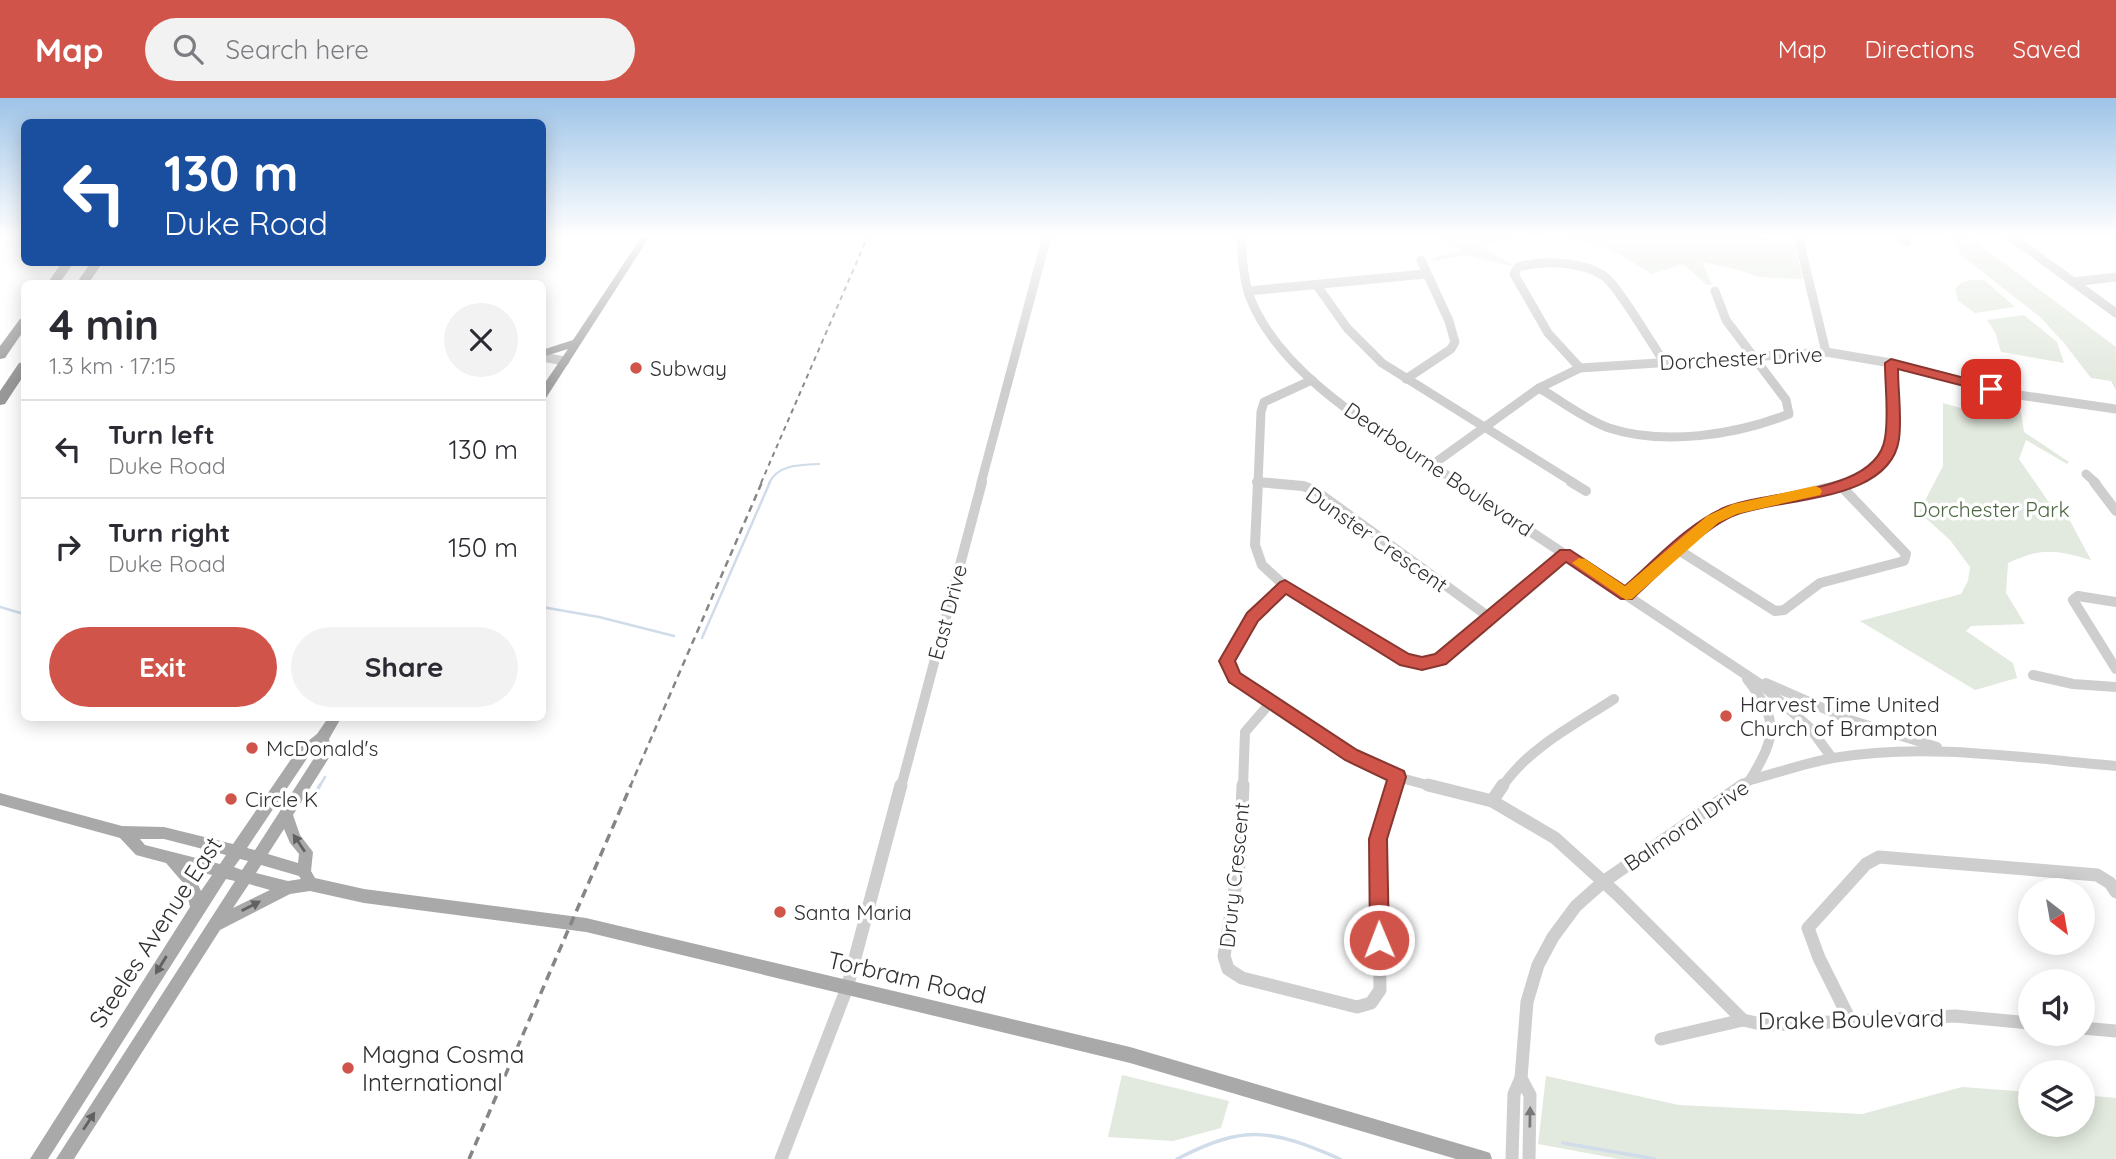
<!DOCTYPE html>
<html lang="en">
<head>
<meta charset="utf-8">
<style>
  body { margin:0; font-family:Quicksand,sans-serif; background:#f2f2f3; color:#2b2b33; height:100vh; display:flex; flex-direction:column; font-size:26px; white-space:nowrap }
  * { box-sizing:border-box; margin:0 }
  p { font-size:23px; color:#7c7c81 }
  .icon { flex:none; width:38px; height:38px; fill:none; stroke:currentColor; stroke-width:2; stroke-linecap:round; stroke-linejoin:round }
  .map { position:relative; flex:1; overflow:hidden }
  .side { position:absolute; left:21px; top:182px; width:525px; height:441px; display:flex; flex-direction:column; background:#fff; border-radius:10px; box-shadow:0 4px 18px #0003 }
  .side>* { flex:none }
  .hud { position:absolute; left:21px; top:21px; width:525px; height:147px; border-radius:10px; box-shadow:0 4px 18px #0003; background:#1a4fa0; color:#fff; overflow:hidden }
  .needle { width:46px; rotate:149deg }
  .buttons { position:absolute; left:2018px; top:780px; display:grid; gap:14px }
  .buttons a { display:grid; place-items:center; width:77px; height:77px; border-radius:50%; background:#fff; box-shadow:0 4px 18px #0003; font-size:35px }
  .pin { position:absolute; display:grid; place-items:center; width:60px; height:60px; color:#fff; margin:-30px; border-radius:14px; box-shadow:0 4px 10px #0006 }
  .me { position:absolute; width:77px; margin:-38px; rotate:359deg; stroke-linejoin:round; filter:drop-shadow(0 0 5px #0008) }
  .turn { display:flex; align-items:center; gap:24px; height:147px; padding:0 28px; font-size:32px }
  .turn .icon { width:91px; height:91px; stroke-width:2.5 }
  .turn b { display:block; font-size:49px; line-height:60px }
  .round { display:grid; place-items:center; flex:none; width:74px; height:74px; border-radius:37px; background:#f2f2f3 }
  .head { display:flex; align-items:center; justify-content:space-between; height:119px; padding:0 28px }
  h1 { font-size:42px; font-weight:700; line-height:52px }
  .primary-button { display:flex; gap:14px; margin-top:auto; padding:14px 28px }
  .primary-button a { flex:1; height:80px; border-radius:42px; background:#d1544a; color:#fff; font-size:28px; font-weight:700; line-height:80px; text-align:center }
  .primary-button a+a { background:#f2f2f3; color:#2b2b33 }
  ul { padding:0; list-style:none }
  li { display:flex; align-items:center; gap:21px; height:98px; padding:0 28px; border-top:2px solid #e1e1e2 }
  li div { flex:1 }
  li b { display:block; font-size:26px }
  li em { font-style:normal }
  header { display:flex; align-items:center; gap:42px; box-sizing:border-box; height:98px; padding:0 35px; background:#d1544a; color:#fff }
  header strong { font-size:33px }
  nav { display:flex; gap:38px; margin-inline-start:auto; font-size:24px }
  .search { width:490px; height:63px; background:#f2f2f3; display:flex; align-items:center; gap:18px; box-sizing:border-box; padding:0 24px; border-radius:38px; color:#7c7c81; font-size:26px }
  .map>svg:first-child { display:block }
</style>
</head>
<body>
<header>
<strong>Map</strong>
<div class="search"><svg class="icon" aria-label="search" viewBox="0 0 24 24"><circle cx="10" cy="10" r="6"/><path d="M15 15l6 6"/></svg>Search here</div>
<nav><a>Map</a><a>Directions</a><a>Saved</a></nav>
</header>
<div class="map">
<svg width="2116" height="1061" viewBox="0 0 2116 1061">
  <rect width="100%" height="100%" fill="#fff"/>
  <g fill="#e2e9de">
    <path d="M 1436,138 L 1754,138 L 1794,147 L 1803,181 L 1758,179 L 1739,172 L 1702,164 L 1712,187 L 1707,187 L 1683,166 L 1652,176 C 1638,168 1624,158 1609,152 C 1575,138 1516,135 1481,149 L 1513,167 L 1511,168 L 1466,157 L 1435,163 L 1432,160 L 1462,152 Z"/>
    <path d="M 1947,138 L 1968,138 L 2116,249 L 2116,292 L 2111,283 L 2091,280 L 2064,245 L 2040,219 L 1961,157 Z"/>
    <path d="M 1984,182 L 2014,208 L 2014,209 L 1975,215 L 1958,203 L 1955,191 C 1962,181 1973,182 1984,182 Z"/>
    <path d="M 2024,217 L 2057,244 L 2064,265 L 2001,254 L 1995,234 L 1987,222 Z"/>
    <path d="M 2001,296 L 2019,301 L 2024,334 L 2069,364 L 2067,366 L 2026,342 L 2019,361 L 2048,403 L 2069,421 L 2091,462 C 2056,452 2042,449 2008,465 L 2006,495 L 2025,526 L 1971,528 L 1966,533 L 2013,565 L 2017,580 L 1975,592 L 1860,523 L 1961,496 L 1968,483 L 1970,469 L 1950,442 L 1919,414 L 1943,368 L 1943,305 L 2003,322 Z"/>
    <path d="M 1122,977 L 1229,1003 L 1221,1030 L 1173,1043 L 1108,1039 Z"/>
    <path d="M 1546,978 L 1679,1007 L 1862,1016 L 1962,989 L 2030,994 L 2030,1027 L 2082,1027 L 2083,997 L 2116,1000 L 2116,1061 L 1619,1061 L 1538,1046 Z"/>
  </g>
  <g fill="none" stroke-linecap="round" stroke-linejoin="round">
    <path stroke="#d0dce9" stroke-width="2" d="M 769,385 C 778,366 801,367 819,366"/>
    <g stroke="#d0dce9" stroke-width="2.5">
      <path d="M 0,509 L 24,516"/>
      <path d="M 542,509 L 599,519 L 674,538"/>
      <path d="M 702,540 L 770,384"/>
      <path d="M 319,689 L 325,679"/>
    </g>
    <g stroke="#d0dce9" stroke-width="3.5">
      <path d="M 314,698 L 320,687"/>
      <path d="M 1563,1045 L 1655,1061"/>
      <path d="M 1177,1061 C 1245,1026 1271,1031 1340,1061"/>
    </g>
    <g stroke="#cecece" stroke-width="9">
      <path d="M 1241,138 C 1242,158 1243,177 1249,197 C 1280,281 1388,338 1459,385"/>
      <path d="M 1798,138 L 1826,254"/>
      <path d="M 1900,138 L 1906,144"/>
      <path d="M 2010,138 L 2116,215"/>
      <path d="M 2073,184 L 2116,179"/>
      <path d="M 1318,189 L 1347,230 L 1382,265 L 1574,385"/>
      <path d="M 1248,193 L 1425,176"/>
      <path d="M 542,259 L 565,263"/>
      <path d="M 1580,270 L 1548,235 L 1514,176 L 1518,169 C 1542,162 1582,163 1604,178 C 1618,188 1652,246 1664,264"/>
      <path d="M 1406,281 L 1451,251 L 1455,244 L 1449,223 L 1421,162"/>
      <path d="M 1539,290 C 1562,303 1584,321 1609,330 C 1664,348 1736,337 1789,316 L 1786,302 L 1726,222 L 1715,193"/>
      <path d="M 1432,367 L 1539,290 L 1580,270 L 1826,254 L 1891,265 L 2012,296 L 2116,311"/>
      <path d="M 2086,376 L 2096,385"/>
      <path d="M 1257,384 L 1273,385"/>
      <path d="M 981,385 L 1047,138"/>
      <path d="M 1258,385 L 1261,314 L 1264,304 L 1312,282"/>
      <path d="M 1847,385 C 1906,359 1894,320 1891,265"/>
    </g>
    <g stroke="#cecece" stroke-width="10">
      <path d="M 1257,384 L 1303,388 L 1316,393 L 1489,519"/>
      <path d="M 1258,384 L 1255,447 L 1262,467 L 1285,488 L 1406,562 L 1422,565 L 1440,561 L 1565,456"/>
      <path d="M 1456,384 L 1763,588 L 1810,630 L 1832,660"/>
      <path d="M 1571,384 L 1586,393"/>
      <path d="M 2094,384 L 2116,413"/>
      <path d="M 1677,451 L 1775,513 L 1784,512 L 1820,485 L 1904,463 L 1906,456 L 1841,388"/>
      <path d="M 1285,488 L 1253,519 L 1227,563 L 1235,580 L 1351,657 L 1397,679 L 1435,689"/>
      <path d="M 1626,496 L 1689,439 L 1731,413 L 1851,384"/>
      <path d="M 2116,504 L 2078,498 L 2073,502 L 2116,571"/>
      <path d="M 2033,577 L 2073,586 L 2116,589"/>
      <path d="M 1747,581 C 1779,622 1777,638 1750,682"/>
      <path d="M 1766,585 L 1850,622 L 1937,649"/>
      <path d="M 901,689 L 982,384"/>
      <path d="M 1243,689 L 1245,634 L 1271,604"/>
      <path d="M 1394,689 L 1397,679"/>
      <path d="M 1502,689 C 1528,650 1576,626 1614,601"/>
      <path d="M 1740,689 L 1750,682 C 1777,675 1805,665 1833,660 C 1926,644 2023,660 2116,668"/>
    </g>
    <g stroke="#cecece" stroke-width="13">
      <path d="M 1243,687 L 1240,760 L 1224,858 L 1228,871 L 1242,880 L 1357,909 L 1371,905 L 1380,892 L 1378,741 L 1395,687"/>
      <path d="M 1428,687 L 1492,703 L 1555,740 L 1618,797 L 1743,922 L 1765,927 L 1955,918 L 2030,925"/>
      <path d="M 1492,703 L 1503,687"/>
      <path d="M 1850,922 L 1819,860 L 1808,830 L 1866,766 L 1879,759 L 2097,777 L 2110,785 L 2116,794"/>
      <path d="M 2082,930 L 2116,933"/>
      <path d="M 1661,941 L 1743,922"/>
      <path d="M 1521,980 L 1530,997 L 1529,1061"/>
      <path d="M 781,1061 L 847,890 L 901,687"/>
      <path d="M 1512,1061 L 1514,996 L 1521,980 L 1527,904 L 1538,867 L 1553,839 L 1576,808 L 1603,784 L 1743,687"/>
    </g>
    <g fill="#a9a9a9" fill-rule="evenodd">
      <path d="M 642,138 L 650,138 L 546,300 L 542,301 L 542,289 L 568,251 L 542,259 L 542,252 L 573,242 Z"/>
      <path d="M 328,620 L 341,620 L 329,641 L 332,655 L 293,717 L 300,737 L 313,754 L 311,773 L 315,780 L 364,791 L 586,820 L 1130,949 L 1484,1053 L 1490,1055 L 1492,1061 L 1456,1061 L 1130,965 L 586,834 L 364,805 L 310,793 L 290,796 L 220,832 L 74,1061 L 56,1061 L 235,783 L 226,781 L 48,1061 L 30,1061 L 190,809 L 185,787 L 166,765 L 136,757 L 120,740 L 0,707 L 0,695 L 122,728 L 164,729 L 233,746 L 298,651 L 317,636 ZM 318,651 L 318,654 L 255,752 L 247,750 L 308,659 ZM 284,731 L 290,745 L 299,756 L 298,765 L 268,756 ZM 140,741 L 164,741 L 226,757 L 220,766 L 145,747 ZM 240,761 L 248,763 L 242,772 L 234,769 ZM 261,767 L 299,778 L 301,781 L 288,783 L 256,775 ZM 191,772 L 212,777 L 201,793 ZM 249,786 L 270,792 L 233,810 Z"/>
    </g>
    <g fill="#989898" fill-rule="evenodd">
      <path d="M 62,164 L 74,164 L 59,186 L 47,186 Z"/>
      <path d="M 91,164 L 103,164 L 88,186 L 76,186 Z"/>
      <path d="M 24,220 L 24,232 L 5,260 L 0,261 L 0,248 L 20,221 Z"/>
      <path d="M 24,264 L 24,277 L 5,306 L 0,307 L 0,293 L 19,265 Z"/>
    </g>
    <path stroke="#868686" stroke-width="2" stroke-dasharray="5 4.5" stroke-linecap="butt" d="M 761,385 L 868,138"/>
    <path stroke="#868686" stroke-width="2.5" stroke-dasharray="7 5" stroke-linecap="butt" d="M 630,689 L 762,384"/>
    <path stroke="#868686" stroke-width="3.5" stroke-dasharray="9 6" stroke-linecap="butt" d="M 469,1061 L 631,687"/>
  </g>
  <defs><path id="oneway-solid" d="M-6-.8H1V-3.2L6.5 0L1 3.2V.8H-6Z" transform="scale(1.75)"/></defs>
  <g fill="#616161">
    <use href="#oneway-solid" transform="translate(299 745) rotate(-124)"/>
    <use href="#oneway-solid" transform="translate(251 808) rotate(-27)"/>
    <use href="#oneway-solid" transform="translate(161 867) rotate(122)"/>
    <use href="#oneway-solid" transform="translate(89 1023) rotate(-57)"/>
  </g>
  <use fill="#787878" href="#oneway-solid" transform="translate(1530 1019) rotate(-89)"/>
  <linearGradient id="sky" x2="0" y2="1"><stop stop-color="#9ec4e8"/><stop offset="0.48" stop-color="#fff"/><stop offset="1" stop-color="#fff" stop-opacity="0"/></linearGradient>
  <rect width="2116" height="286" fill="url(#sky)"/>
  <path fill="#d1544a" stroke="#883730" stroke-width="2" d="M 1891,261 L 1996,288 L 1998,291 L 1991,295 L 1898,271 C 1898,293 1902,319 1899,341 C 1890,405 1781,399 1735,417 C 1702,430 1660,476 1632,501 L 1621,501 L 1566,464 L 1446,566 L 1422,572 L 1400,567 L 1286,496 L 1258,523 L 1235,563 L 1240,575 L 1357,652 L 1404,673 L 1406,679 L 1387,741 L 1389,842 L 1386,848 L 1379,851 L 1372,848 L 1370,842 L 1369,741 L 1387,682 L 1345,662 L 1229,584 L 1219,563 L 1247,515 L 1280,484 L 1285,482 L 1409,556 L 1422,559 L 1435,556 L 1560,452 L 1570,452 L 1625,488 C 1656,461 1688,425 1726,409 C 1767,392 1877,396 1885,340 C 1889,317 1885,289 1885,265 Z"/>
  <path fill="#f59e0b" d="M 1815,388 L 1820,390 L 1822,393 L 1820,397 L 1737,416 L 1718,425 L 1632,501 L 1626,502 L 1572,465 L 1579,460 L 1585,461 L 1625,488 L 1707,418 L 1733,406 Z"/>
  <g fill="#d1544a" stroke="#fff" stroke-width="2.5">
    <circle cx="636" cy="270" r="7"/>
    <circle cx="1726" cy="618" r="7"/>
    <circle cx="252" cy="650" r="7"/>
    <circle cx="231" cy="701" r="7"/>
    <circle cx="780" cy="814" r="7"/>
    <circle cx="348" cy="970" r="7"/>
  </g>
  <g text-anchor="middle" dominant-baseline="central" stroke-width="7" stroke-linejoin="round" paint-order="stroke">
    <g font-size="21" fill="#313131" stroke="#fff">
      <text transform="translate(1741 260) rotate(-3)">Dorchester Drive</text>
      <text transform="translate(1439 371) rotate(34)">Dearbourne Boulevard</text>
      <text transform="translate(1377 441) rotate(35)">Dunster Crescent</text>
      <text transform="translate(947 514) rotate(-75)">East Drive</text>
      <text transform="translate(1686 727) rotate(-34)">Balmoral Drive</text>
      <text transform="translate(1234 777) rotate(-84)">Drury Crescent</text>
    </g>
    <g font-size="21" fill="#313131" stroke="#fff" text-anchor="start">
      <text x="650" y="270">Subway</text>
      <text x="1740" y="606">Harvest Time United<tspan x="1740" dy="24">Church of Brampton</tspan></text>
      <text x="266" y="650">McDonald's</text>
      <text x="245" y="701">Circle K</text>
      <text x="794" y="814">Santa Maria</text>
    </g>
    <g font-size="21" fill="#4f6843" stroke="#fff">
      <text x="1991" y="411">Dorchester Park</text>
    </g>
    <g font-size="24" fill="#313131" stroke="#fff">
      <text transform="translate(155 834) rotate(-57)">Steeles Avenue East</text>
      <text transform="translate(907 879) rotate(13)">Torbram Road</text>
      <text transform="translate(1851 921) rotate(-1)">Drake Boulevard</text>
    </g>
    <g font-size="24" fill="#313131" stroke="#fff" text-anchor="start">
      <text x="362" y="956">Magna Cosma<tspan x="362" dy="28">International</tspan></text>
    </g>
  </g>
</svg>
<div class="buttons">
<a><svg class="needle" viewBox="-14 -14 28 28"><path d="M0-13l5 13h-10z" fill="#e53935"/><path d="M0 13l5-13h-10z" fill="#7c7c81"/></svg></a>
<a><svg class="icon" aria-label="sound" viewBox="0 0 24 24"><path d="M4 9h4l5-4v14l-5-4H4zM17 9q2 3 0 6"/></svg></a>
<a><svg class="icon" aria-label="layers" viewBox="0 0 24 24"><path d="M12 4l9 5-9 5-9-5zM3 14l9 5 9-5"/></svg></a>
</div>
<div class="pin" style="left:1991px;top:291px;background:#d93025"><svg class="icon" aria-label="arrive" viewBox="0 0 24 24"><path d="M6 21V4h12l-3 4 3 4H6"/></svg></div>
<svg class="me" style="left:1379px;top:842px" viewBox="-20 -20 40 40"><circle r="17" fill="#d1544a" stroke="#fff" stroke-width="3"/><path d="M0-11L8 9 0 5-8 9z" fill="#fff"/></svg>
<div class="hud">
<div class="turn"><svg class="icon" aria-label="left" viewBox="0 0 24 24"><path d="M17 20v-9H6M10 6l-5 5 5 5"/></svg><div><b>130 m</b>Duke Road</div></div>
</div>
<section class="side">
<div class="head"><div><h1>4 min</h1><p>1.3 km · 17:15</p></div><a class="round"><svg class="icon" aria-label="close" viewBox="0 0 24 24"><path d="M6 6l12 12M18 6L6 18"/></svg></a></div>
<ul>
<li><svg class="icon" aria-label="left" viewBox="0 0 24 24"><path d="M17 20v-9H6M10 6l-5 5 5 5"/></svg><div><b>Turn left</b><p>Duke Road</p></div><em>130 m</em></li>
<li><svg class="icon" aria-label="right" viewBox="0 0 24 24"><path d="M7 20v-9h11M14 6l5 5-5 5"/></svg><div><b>Turn right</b><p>Duke Road</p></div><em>150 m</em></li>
</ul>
<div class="primary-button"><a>Exit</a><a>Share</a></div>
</section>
</div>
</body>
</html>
